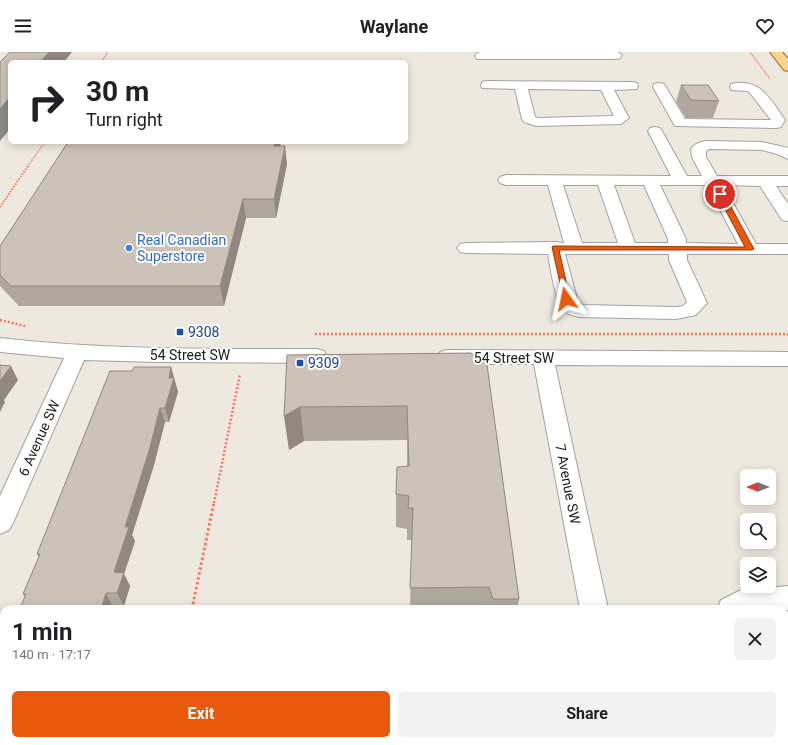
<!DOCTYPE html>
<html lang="en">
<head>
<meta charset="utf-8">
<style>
  body { margin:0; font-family:Roboto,sans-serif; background:#f2f2f2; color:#202124; height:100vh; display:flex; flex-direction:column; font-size:15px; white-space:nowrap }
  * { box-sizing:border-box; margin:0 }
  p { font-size:13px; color:#757577 }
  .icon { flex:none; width:22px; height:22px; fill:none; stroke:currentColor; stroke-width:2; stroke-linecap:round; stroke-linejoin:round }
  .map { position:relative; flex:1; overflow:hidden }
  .side { position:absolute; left:0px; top:553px; width:788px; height:140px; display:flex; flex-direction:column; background:#fff; border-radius:12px 12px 0 0; box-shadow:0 2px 10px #0003 }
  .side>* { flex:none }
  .guide { position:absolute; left:8px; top:8px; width:400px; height:84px; border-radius:6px; box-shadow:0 2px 10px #0003; background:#fff; color:#202124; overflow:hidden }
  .needle { width:26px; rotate:270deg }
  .controls { position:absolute; left:740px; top:417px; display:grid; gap:8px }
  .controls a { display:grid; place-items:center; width:36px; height:36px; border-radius:6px; background:#fff; box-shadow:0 2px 10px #0003; font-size:20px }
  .pin { position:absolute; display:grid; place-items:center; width:34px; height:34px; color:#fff; margin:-17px; border:2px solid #fff; border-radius:50%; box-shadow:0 1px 4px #0007 }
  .me { position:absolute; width:44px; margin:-22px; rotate:348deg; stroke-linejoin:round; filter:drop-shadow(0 0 3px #0008) }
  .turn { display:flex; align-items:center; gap:14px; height:84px; padding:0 12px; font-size:18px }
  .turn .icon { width:52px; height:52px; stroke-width:2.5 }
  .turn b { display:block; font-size:28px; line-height:34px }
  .round { display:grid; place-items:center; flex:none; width:42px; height:42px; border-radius:6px; background:#f2f2f2 }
  .headline { display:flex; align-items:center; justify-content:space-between; height:68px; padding:0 12px }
  h1 { font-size:24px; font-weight:700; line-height:30px }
  .button { display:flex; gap:8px; margin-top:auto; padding:8px 12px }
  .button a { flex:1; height:46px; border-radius:6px; background:#ea580c; color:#fff; font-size:16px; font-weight:700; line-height:46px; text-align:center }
  .button a+a { background:#f2f2f2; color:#202124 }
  header { display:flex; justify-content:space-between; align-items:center; height:52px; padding:0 12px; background:#fff; font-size:18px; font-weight:700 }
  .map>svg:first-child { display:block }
</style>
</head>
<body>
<header><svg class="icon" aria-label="menu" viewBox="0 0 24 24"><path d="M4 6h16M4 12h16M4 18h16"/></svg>Waylane<svg class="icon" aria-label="heart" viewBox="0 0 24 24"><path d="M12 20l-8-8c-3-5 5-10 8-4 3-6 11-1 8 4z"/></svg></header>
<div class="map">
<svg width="788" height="693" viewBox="0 0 788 693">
  <rect width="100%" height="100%" fill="#ede9df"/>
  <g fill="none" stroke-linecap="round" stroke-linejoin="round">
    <g stroke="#a2a2a2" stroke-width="2">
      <g id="minor">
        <path d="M 481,0 L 618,0 L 622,3 L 620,6 L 616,7 L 477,7 L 475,4 L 477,1 Z"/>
        <path d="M 487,29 L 632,30 L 637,31 L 638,34 L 637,37 L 614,38 L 629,66 L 621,72 L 536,74 L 524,70 L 522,67 L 515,37 L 482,36 L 481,33 L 482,30 ZM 528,37 L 601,38 L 614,64 L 538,66 L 535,65 Z"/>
        <path d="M 659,31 L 664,32 L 685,67 L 771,68 L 750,41 L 747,39 L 731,38 L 730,35 L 731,32 C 760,25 771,48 785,68 L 781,75 L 776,76 L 675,74 L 653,35 L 654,32 Z"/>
        <path d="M 655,75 L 660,76 L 662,79 L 687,124 L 702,124 L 692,105 L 691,97 C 694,92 700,90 706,89 L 762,90 L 788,96 L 788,107 L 777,102 L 762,98 L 709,97 L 706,99 L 706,105 L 717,124 L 788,124 L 788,134 L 776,134 L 788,152 L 788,169 L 782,168 L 760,134 L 723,133 L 756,192 L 788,192 L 788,202 L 687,202 L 687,208 L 707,251 L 696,263 L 676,267 L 579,265 C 573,264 566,262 562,257 C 555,247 550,214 548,202 L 466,201 L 460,200 L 457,196 L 460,192 L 466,191 L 555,190 L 564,191 L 548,133 L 506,133 L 500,131 L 498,128 L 500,125 L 506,123 L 671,124 L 648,79 L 650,76 ZM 563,133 L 598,133 L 618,191 L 582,191 ZM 614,133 L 644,133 L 668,187 L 668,191 L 635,191 ZM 660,133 L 707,133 L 738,192 L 686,191 L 686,187 ZM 565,202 L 669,202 L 669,208 L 687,250 L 683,254 L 676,255 L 583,253 L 578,250 L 577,247 Z"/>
        <path d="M 0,286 C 105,298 211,297 317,297 L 324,299 L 327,304 L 324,309 L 317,311 L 158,310 L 84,308 L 13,471 L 9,478 L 0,482 L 0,444 L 64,306 L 0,300 Z"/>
        <path d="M 447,298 L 788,300 L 788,314 L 555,313 L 608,557 L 580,557 L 534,312 L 447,312 L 440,310 L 437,305 L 440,300 Z"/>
        <path d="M 788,534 L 788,558 L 784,559 L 784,557 L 717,557 L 721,548 L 741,538 Z"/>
        <rect x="784" y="592" width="4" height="28"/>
        <path d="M 605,689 L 637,689 L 638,693 L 606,693 Z"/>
      </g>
    </g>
    <g stroke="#916700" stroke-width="2">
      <path id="major" d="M 770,0 L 782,0 L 788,7 L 788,19 L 784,18 Z"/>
    </g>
    <g stroke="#ff755e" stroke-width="1.5" stroke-dasharray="1 1" stroke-linecap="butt">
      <path d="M 750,0 L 770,27"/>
      <path d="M 101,10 L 108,0"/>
      <path d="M 27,115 L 45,90"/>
    </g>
    <path stroke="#ff755e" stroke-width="2" stroke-dasharray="1.5 1.5" stroke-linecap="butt" d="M 0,155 L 28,114"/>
    <g stroke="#ff755e" stroke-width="2.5" stroke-dasharray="2 2" stroke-linecap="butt">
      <path d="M 0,268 L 25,274"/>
      <path d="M 315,282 L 788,282"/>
      <path d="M 214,451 L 240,322"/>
    </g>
    <g stroke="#ff755e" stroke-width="3" stroke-dasharray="2.5 2.5" stroke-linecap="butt">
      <path d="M 192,557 L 214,450"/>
      <path d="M 164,689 L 164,693"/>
    </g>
    <use href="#minor" fill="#fff" fill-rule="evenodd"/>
    <use href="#major" fill="#ffd492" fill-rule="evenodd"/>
  </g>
  <g fill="#b0a79e">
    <path d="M 681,33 L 719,49 L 713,66 L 686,66 L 676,50 Z"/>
    <path d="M 280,94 L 287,112 L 276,166 L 246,166 L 224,254 L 19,254 L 0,234 L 0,194 Z"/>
    <path d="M 471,301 L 519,547 L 517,557 L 410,557 L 412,488 L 407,488 L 407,477 L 396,475 L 396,442 L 407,414 L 407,388 L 304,389 L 289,398 L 287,303 Z"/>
    <path d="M 171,315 L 178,340 L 169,370 L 165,370 L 154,413 L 132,483 L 135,489 L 124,522 L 130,534 L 124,554 L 112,554 L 112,557 L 21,557 L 20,556 L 25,545 L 23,542 L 39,505 L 37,502 L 132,319 Z"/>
    <path d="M 787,690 L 788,693 L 784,693 Z"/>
  </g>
  <g fill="#908881">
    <path d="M 49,0 L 72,0 L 64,10 L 40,10 Z"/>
    <path d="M 10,45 L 10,77 L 0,89 L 0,57 Z"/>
    <path d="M 275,90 L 281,90 L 276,112 L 274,94 Z"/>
    <path d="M 285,94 L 287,112 L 276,166 L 274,147 Z"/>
    <path d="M 243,147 L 246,166 L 224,254 L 220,234 Z"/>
    <path d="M 11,314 L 18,328 L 4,348 L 5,350 L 0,360 L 0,329 Z"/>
    <path d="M 171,315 L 178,340 L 169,370 L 165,356 L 169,326 Z"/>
    <path d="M 300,355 L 304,389 L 289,398 L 284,364 Z"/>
    <path d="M 160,356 L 165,370 L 154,413 L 132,483 L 135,489 L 124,522 L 130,534 L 124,554 L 117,541 L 114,520 L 125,475 Z"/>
    <path d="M 106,541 L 112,554 L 112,557 L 103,557 L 102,554 Z"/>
    <path d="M 68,689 L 79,689 L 78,691 L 79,693 L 72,693 Z"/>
  </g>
  <g fill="#cdc2b8" stroke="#908881">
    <path d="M 10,0 L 49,0 L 40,10 L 10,10 L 10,45 L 0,57 L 0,10 Z"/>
    <path d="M 681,33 L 708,33 L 719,49 L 691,48 Z"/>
    <path d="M 68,90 L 275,90 L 274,94 L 285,94 L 274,147 L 243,147 L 220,234 L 11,234 L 0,223 L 0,194 Z"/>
    <path d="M 471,301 L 487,313 L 519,547 L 493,547 L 489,535 L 410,536 L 413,456 L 408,456 L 409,444 L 396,442 L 397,415 L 409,414 L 407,354 L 300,355 L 284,364 L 287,303 Z"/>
    <path d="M 0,313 L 11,314 L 0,329 Z"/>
    <path d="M 134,315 L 171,315 L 169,326 L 174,326 L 165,356 L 160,356 L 149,399 L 125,475 L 129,475 L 114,520 L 124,521 L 117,541 L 106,541 L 102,554 L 98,554 L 97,557 L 25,557 L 26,556 L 20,556 L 26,542 L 23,542 L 40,502 L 37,502 L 110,319 L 132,319 Z"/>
    <path d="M 4,610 L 4,689 L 74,689 L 72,693 L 0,693 L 0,620 Z"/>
    <path d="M 422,689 L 434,689 L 436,693 L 414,693 Z"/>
  </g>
  <path fill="#ea580c" stroke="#983908" d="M 720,140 L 724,142 L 754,197 L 752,198 L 559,198 L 570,247 L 566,250 L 564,249 L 552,195 L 553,194 L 745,195 L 717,142 Z"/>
  <circle fill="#3f7fe0" stroke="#fff" stroke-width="1.5" cx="129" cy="196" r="4"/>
  <g fill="#1a4fb4" stroke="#fff" stroke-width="1.5">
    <rect x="176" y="276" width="8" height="8" rx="2"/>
    <rect x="296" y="307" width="8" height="8" rx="2"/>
  </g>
  <g text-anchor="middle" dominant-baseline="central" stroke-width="4" stroke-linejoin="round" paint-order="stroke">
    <g font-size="14" fill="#366cbe" stroke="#fff" text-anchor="start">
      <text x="137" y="188">Real Canadian<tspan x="137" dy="16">Superstore</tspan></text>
    </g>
    <g font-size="14" fill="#164399" stroke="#fff" text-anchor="start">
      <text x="188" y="280">9308</text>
      <text x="308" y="311">9309</text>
    </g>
    <g font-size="14" fill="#1b1b1b" stroke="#fff">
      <text x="190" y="303">54 Street SW</text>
      <text x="514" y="306">54 Street SW</text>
      <text transform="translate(39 386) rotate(-66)">6 Avenue SW</text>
      <text transform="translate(568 432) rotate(79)">7 Avenue SW</text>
    </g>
  </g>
</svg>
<div class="controls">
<a><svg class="needle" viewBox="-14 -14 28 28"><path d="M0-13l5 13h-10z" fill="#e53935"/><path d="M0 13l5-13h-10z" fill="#757577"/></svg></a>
<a><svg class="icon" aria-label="search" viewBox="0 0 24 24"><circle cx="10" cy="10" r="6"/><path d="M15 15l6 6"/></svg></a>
<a><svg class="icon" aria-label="layers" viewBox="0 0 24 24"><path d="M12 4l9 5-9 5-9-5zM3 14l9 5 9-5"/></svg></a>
</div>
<div class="pin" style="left:720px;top:142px;background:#d93025"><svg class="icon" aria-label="arrive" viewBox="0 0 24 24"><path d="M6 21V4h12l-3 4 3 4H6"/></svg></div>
<svg class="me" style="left:566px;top:247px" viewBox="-20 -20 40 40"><path d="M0-17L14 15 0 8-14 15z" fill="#ea580c" stroke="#fff" stroke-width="4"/></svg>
<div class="guide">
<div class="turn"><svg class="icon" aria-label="right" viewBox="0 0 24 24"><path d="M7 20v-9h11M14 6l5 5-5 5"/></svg><div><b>30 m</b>Turn right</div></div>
</div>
<section class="side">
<div class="headline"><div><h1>1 min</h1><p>140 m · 17:17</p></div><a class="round"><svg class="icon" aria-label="close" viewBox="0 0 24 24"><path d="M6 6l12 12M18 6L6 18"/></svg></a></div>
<div class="button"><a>Exit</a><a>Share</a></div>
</section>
</div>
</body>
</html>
